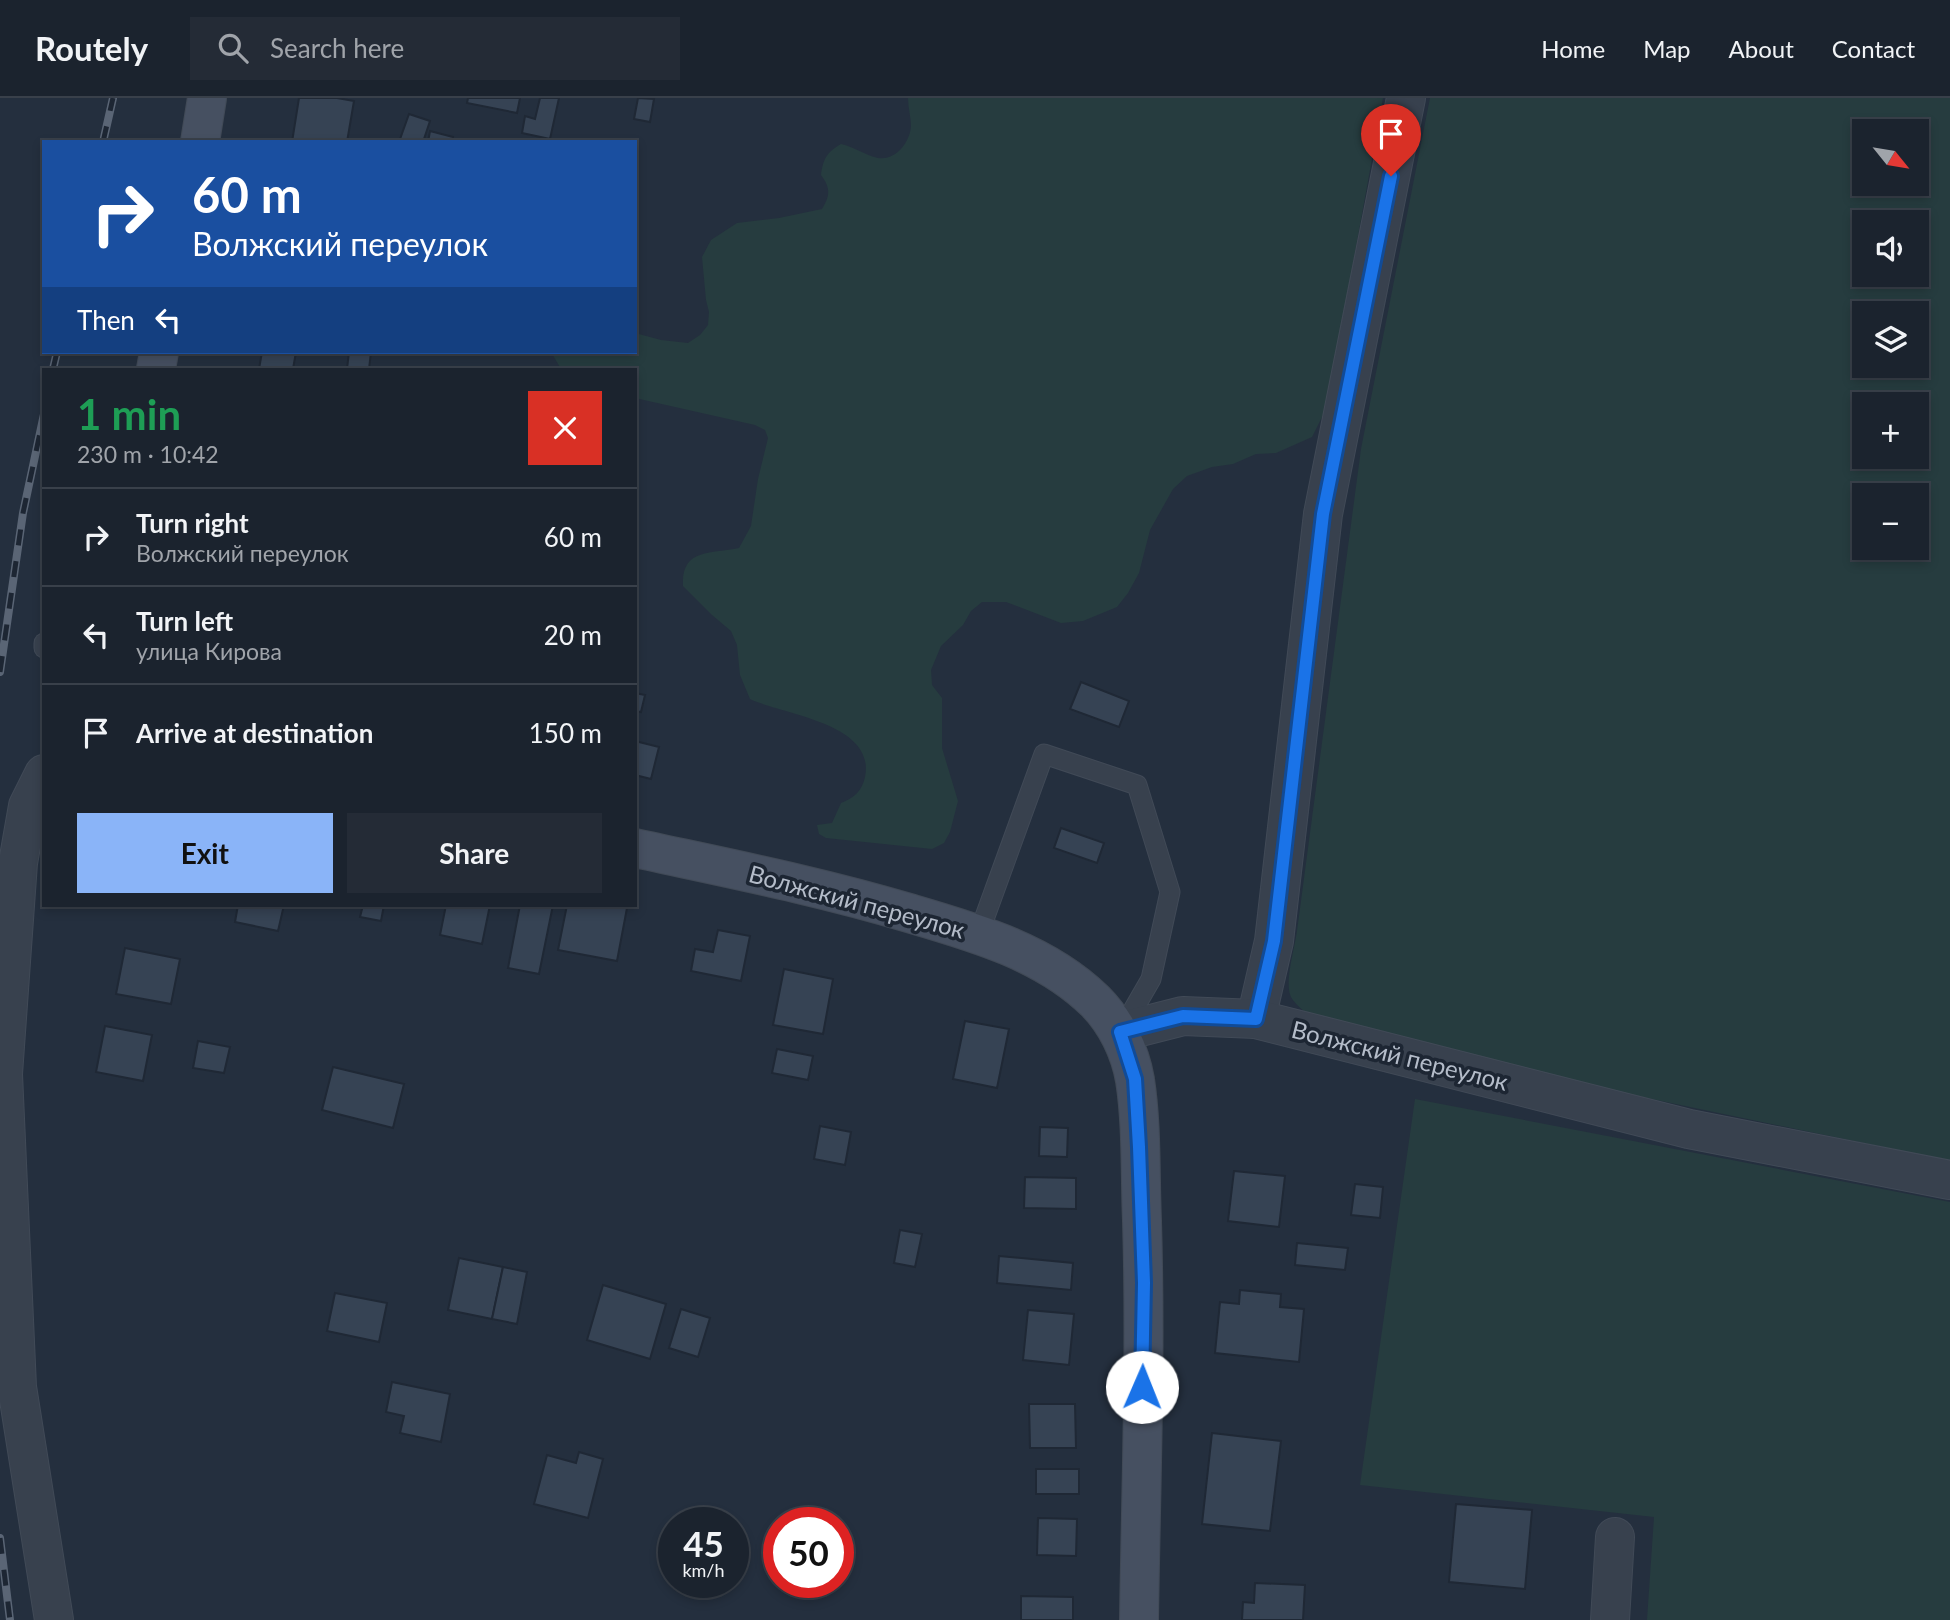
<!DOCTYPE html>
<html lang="en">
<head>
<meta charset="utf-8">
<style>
  body { margin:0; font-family:Lato,sans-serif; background:#242b36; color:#f1f3f6; height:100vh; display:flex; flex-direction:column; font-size:26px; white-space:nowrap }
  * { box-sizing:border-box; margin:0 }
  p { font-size:23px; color:#a0a4aa }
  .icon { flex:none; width:38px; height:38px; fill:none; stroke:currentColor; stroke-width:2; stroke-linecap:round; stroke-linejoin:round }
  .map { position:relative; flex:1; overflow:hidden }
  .sheet { position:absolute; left:42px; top:270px; width:595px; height:539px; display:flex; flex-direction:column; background:#1b232e; border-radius:0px; box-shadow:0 4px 10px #0003,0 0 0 2px #39404a }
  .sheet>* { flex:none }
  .top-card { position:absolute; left:42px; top:42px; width:595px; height:214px; border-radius:0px; box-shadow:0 4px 10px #0003,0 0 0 2px #39404a; background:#1a4fa0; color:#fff; overflow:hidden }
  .needle { width:46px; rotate:120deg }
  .fabs { position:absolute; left:1852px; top:21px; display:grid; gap:14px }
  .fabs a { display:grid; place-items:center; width:77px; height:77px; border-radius:0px; background:#1b232e; box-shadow:0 4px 10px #0003,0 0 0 2px #39404a; font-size:35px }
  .speed { position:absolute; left:658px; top:1409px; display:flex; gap:14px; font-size:35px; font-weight:700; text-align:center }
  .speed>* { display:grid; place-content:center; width:91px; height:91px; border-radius:50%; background:#1b232e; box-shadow:0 4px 10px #0003,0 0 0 2px #39404a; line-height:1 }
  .speed small { font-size:18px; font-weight:400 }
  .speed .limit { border:10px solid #d22; background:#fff; color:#111 }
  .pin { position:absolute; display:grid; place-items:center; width:60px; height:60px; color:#fff; margin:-72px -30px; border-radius:50% 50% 50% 0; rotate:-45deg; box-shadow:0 0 7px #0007 }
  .pin .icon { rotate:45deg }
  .me { position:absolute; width:77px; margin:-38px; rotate:1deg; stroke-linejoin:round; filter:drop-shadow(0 0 5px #0008) }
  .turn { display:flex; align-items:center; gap:24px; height:147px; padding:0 35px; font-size:32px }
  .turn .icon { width:91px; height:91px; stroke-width:2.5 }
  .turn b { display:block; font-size:49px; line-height:60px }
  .then { display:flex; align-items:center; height:66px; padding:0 35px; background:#0003; gap:14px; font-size:26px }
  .round { display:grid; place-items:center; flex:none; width:74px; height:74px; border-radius:0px; background:#242b36 }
  .overview { display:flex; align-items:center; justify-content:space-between; height:119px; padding:0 35px }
  h1 { font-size:42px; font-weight:700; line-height:52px; color:#1e9e55 }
  .button { display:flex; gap:14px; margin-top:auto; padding:14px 35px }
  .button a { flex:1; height:80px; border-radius:0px; background:#8ab4f8; color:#111; font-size:28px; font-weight:700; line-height:80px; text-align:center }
  .button a+a { background:#242b36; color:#f1f3f6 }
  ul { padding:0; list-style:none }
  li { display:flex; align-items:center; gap:21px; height:98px; padding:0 35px; border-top:2px solid #39404a }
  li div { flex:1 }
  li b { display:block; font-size:26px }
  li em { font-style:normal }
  header { display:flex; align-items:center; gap:42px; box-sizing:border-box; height:98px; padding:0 35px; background:#1b232e; border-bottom:2px solid #39404a }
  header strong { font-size:33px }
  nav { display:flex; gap:38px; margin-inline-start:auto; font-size:24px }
  .search { width:490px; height:63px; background:#242b36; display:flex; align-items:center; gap:18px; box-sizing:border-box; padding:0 24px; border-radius:0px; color:#a0a4aa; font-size:26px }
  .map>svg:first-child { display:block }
</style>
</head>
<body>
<header>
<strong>Routely</strong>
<div class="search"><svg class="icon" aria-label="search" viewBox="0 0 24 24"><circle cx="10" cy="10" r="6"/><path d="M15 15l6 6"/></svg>Search here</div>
<nav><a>Home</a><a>Map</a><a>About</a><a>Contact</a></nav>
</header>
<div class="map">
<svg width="1950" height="1522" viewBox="0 0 1950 1522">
  <rect width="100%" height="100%" fill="#242f3e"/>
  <g fill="#263c3f" fill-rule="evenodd">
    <path d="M 908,0 L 1383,0 L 1327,309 L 1312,339 L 1276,355 L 1256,356 L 1233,366 L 1212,369 L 1187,378 L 1173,391 L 1150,432 L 1139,475 L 1128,495 L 1117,509 L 1083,523 L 1061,525 L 1006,504 L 982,504 L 971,513 L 963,527 L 941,548 L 931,572 L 932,587 L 942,600 L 942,650 L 958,703 L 950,734 L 944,745 L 932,751 L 826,740 L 819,736 L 817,727 L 832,725 L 841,705 C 854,700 862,693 865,679 C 876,625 784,617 750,601 L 740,577 L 737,547 L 731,533 L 712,517 L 683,488 C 681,450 711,456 739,450 L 751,428 L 758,381 L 768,340 L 765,332 L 755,327 L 635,300 L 635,271 L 561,271 L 551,254 L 635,254 L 635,235 L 661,242 L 688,245 L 700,237 L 708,227 L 709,214 L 706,202 L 702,159 L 711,142 L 737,125 L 779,120 L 822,111 C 830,98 831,90 821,77 C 823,61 827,54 841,46 C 854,49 865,57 878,60 C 896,63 910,44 911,28 C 911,19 908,10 908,0 Z"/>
    <path d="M 1430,0 L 1950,0 L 1950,1063 L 1527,975 L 1315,922 C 1307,915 1296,908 1291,899 C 1284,885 1295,849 1297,833 L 1361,351 ZM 1864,33 L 1916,33 L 1916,86 L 1864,86 ZM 1864,124 L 1916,124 L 1916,177 L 1864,177 ZM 1864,215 L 1916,215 L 1916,268 L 1864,268 ZM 1864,306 L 1916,306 L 1916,359 L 1864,359 ZM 1864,397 L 1916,397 L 1916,450 L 1864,450 Z"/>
    <path d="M 1415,1001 L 1950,1104 L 1950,1522 L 1647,1522 L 1654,1419 L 1360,1387 Z"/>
  </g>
  <g fill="#364354" stroke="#1f2835" stroke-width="2">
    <path d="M 299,0 L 337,0 L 354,3 L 347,44 L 292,44 Z"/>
    <path d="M 468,0 L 520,0 L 517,15 L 467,5 Z"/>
    <path d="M 540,0 L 559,0 L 550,41 L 522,35 L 525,18 L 535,21 Z"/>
    <path d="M 638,0 L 654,1 L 650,24 L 634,21 Z"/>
    <path d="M 409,16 L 430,23 L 423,44 L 399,44 Z"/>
    <path d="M 430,33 L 453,39 L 452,44 L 428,44 Z"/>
    <path d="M 262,254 L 296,254 L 293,271 L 259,271 Z"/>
    <path d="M 349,254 L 371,254 L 369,271 L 347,271 Z"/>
    <path d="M 1081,584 L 1129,603 L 1119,629 L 1070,611 Z"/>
    <path d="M 635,595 L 645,597 L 641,614 L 635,613 Z"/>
    <path d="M 635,643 L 659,649 L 651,681 L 635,677 Z"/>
    <path d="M 1061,730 L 1104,745 L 1097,765 L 1054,750 Z"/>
    <path d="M 238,807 L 284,807 L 278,833 L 235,824 Z"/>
    <path d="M 363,807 L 384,807 L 381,823 L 360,819 Z"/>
    <path d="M 446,807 L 490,807 L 482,846 L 440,837 Z"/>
    <path d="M 520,807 L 553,807 L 539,876 L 508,870 Z"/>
    <path d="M 567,807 L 610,807 L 627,810 L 617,863 L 558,852 Z"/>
    <path d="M 718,832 L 750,838 L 741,883 L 691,873 L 695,851 L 713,854 Z"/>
    <path d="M 125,850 L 180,861 L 171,906 L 116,896 Z"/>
    <path d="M 784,871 L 833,881 L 823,936 L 773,927 Z"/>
    <path d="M 965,923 L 1009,931 L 997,990 L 953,981 Z"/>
    <path d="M 105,928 L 152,937 L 143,983 L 96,974 Z"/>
    <path d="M 198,943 L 230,949 L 224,975 L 193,970 Z"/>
    <path d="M 777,951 L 813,958 L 808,982 L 772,975 Z"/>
    <path d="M 333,969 L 404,986 L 393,1030 L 322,1012 Z"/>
    <path d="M 820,1028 L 851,1034 L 845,1067 L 814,1061 Z"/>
    <path d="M 1040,1029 L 1068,1030 L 1067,1059 L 1039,1058 Z"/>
    <path d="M 1234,1073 L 1285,1078 L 1279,1129 L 1228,1123 Z"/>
    <path d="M 1025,1079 L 1076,1080 L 1076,1111 L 1024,1110 Z"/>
    <path d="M 1355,1086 L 1383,1089 L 1380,1120 L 1351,1117 Z"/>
    <path d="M 900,1132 L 922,1136 L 915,1169 L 894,1165 Z"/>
    <path d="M 1297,1145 L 1348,1150 L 1345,1172 L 1295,1167 Z"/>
    <path d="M 999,1158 L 1073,1165 L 1071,1192 L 997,1185 Z"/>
    <path d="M 459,1160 L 503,1169 L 492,1221 L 448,1212 Z"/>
    <path d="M 503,1169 L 527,1174 L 517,1226 L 492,1221 Z"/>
    <path d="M 603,1187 L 666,1206 L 650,1261 L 587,1242 Z"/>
    <path d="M 1240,1192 L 1281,1196 L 1280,1209 L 1304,1211 L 1299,1264 L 1215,1255 L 1220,1204 L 1239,1206 Z"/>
    <path d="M 335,1195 L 387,1205 L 379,1244 L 327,1233 Z"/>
    <path d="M 681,1211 L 710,1220 L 698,1259 L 669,1250 Z"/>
    <path d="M 1028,1212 L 1074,1216 L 1069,1267 L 1023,1262 Z"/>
    <path d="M 392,1284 L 450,1296 L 441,1344 L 400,1335 L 404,1318 L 386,1314 Z"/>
    <path d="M 1029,1306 L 1075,1306 L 1076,1350 L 1030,1350 Z"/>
    <path d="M 1212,1335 L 1281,1343 L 1270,1433 L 1202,1426 Z"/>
    <path d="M 579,1354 L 603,1361 L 588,1420 L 534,1406 L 547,1357 L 576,1365 Z"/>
    <rect x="1036" y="1371" width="43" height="25"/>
    <path d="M 1456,1406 L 1532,1412 L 1525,1491 L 1449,1484 Z"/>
    <path d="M 1038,1420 L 1077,1421 L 1076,1458 L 1037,1457 Z"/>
    <path d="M 1255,1485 L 1305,1487 L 1303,1522 L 1242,1522 L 1243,1504 L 1254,1505 Z"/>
    <path d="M 1021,1498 L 1073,1499 L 1073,1522 L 1021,1522 Z"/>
  </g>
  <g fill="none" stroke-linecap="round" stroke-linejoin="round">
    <g stroke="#414a57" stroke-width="21">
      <g id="service">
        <path d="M 44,545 L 44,550"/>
        <path d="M 979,835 L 1044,656 L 1137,687 L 1170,794 L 1151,881 L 1121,933"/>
      </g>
    </g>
    <g stroke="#414a57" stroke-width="40">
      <g id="minor">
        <path d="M 44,676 L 28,708 L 18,765 L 3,976 L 17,1289 L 54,1522"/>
        <path d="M 1256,921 L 1274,843 L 1323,416 L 1406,0"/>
        <path d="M 1120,934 L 1183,918 L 1256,921 L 1689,1031 L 1950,1082"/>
        <path d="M 1610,1522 L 1615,1439"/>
      </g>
    </g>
    <g stroke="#414a57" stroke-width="40">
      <g id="secondary">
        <path d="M 200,44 L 207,0"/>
        <path d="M 156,271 L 159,254"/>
        <path d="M 635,750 C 727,770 819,788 909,815 C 974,834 1045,854 1095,903 C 1116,924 1130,953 1135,982 C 1142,1027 1140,1077 1142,1123 C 1146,1256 1141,1389 1139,1522"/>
      </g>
    </g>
    <use href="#service" stroke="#38414e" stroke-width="19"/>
    <use href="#minor" stroke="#38414e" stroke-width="38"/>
    <use href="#secondary" stroke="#465061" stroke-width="38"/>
    <g stroke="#5a6575" stroke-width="8">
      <g id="rail">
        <path d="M 103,44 L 113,0"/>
        <path d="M 53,271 L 57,254"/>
        <path d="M 0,574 L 23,415 L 44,316"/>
        <path d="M 0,1440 L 10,1522"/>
      </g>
    </g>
    <use href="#rail" stroke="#1d2633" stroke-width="5" stroke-dasharray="16" stroke-linecap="butt"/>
  </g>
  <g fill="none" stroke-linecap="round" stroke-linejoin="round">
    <g stroke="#114b97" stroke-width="18">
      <path id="route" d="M 1142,1289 L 1144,1185 L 1139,1049 L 1135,981 L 1120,934 L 1183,918 L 1256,921 L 1274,843 L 1323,416 L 1391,78"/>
    </g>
    <use href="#route" stroke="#1a73e8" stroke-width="12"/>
  </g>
  <g text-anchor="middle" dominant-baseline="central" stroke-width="7" stroke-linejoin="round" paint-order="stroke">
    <g font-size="24" fill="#b4bcc9" stroke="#1d2633">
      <text transform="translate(857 803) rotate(15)">Волжский переулок</text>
      <text transform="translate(1400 957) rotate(14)">Волжский переулок</text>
    </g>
  </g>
</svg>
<div class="fabs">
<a><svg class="needle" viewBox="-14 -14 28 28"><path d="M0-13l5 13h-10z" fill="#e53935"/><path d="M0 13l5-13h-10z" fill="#a0a4aa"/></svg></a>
<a><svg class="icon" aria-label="sound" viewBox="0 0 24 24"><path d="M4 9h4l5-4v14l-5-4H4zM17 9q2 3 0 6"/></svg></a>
<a><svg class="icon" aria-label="layers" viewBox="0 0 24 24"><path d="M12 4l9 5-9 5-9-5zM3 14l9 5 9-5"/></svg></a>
<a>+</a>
<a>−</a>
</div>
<div class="speed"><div>45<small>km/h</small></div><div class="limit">50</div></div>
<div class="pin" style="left:1391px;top:78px;background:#d93025"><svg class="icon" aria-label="arrive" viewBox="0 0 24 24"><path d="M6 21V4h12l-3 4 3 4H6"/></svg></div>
<svg class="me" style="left:1142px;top:1289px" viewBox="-20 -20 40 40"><circle r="19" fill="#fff"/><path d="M0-13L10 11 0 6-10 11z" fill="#1a73e8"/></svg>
<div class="top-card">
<div class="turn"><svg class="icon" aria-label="right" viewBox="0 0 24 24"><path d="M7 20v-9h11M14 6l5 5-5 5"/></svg><div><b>60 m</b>Волжский переулок</div></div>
<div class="then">Then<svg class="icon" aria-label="left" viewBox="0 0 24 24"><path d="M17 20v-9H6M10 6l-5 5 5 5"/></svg></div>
</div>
<section class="sheet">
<div class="overview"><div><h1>1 min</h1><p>230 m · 10:42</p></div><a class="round" style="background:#d93025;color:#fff"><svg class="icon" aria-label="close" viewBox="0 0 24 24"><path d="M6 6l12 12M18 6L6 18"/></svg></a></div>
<ul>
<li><svg class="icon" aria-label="right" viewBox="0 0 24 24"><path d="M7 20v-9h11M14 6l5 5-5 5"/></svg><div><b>Turn right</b><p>Волжский переулок</p></div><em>60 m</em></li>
<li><svg class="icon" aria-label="left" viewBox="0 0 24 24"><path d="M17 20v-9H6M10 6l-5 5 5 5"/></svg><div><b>Turn left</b><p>улица Кирова</p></div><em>20 m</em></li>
<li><svg class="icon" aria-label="arrive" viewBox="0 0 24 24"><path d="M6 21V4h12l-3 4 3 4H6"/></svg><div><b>Arrive at destination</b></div><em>150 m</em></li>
</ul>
<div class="button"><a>Exit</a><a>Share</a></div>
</section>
</div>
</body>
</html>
